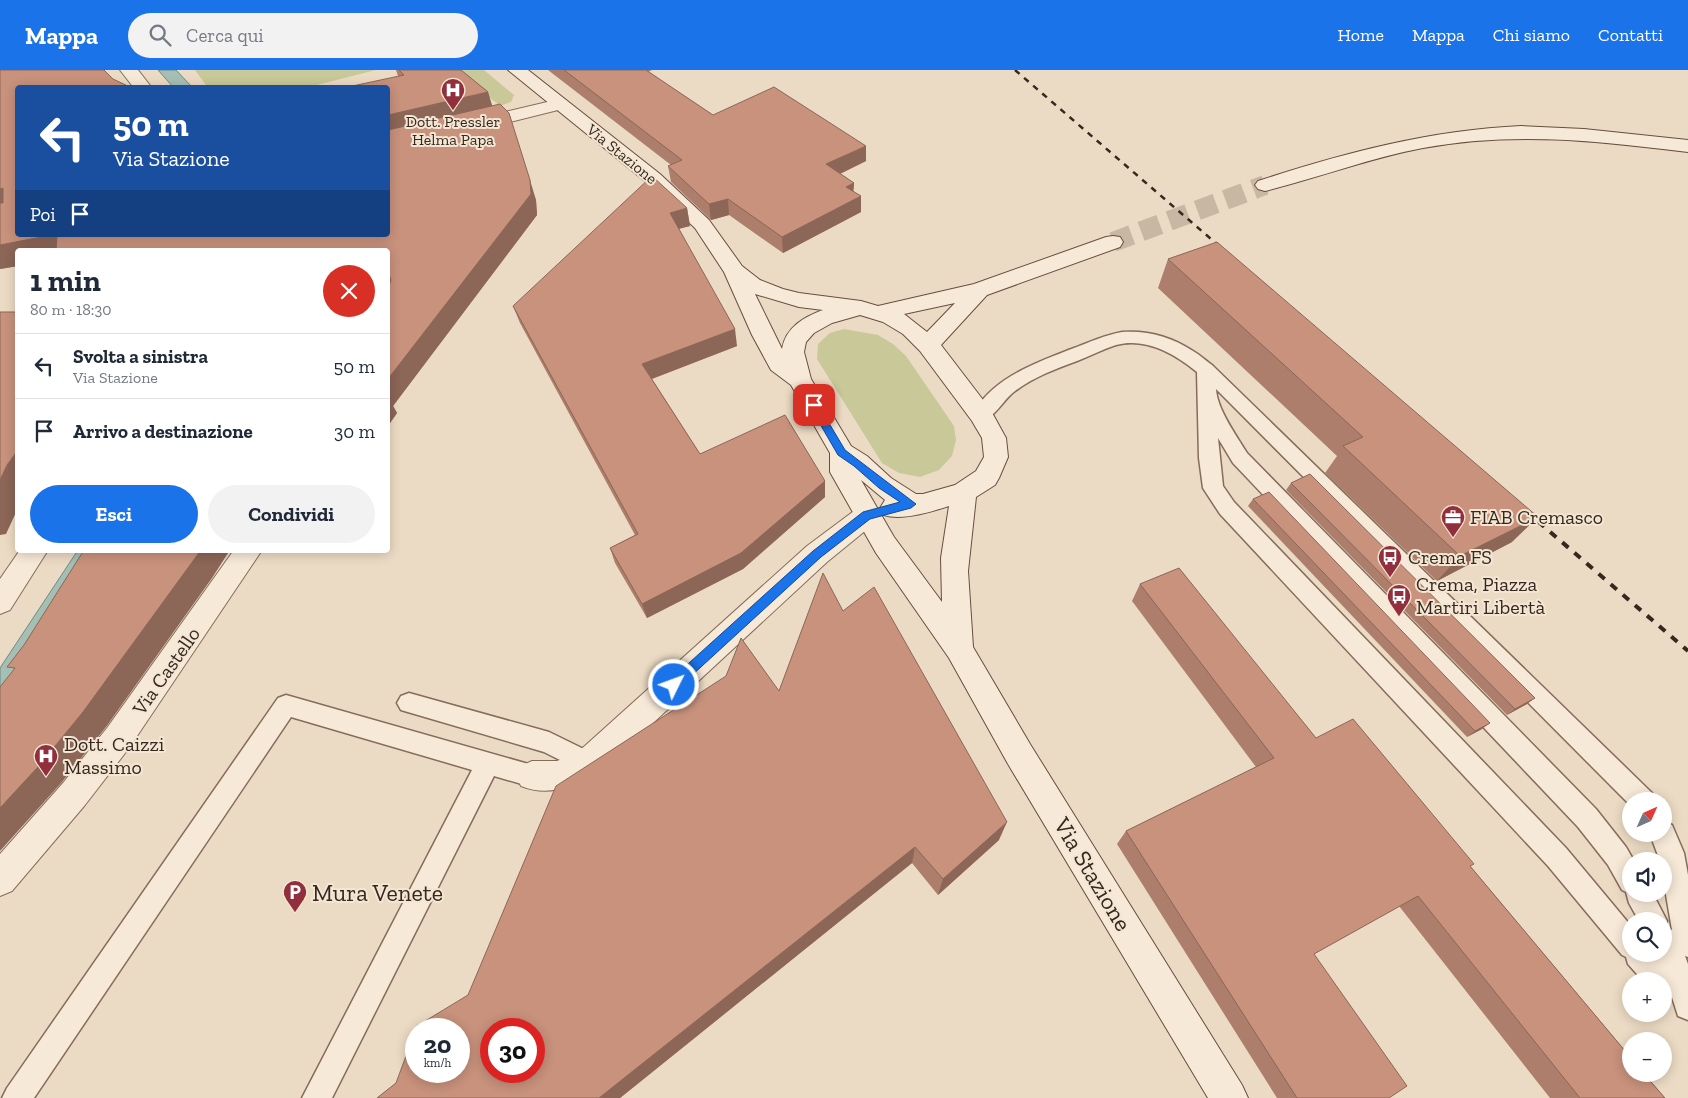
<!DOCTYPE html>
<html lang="it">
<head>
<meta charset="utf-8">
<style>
  body { margin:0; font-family:"Zilla Slab",serif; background:#f2f2f3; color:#1f2937; height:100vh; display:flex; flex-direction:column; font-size:19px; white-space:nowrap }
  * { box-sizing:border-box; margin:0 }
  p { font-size:16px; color:#747a83 }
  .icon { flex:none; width:28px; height:28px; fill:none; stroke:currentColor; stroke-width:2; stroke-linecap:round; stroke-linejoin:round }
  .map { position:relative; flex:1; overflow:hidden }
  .drawer { position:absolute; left:15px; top:178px; width:375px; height:305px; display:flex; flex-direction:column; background:#fff; border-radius:5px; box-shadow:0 2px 12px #0003 }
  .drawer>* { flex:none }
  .guide { position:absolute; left:15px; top:15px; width:375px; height:152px; border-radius:5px; box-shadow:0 2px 12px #0003; background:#1a4fa0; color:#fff; overflow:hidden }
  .needle { width:32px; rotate:45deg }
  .fabs { position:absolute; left:1622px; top:722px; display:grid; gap:10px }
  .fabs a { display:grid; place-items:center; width:50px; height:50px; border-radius:50%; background:#fff; box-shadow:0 2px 12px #0003; font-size:25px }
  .speed { position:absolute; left:405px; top:948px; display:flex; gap:10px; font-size:25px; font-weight:700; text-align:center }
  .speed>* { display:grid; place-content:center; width:65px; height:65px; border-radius:50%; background:#fff; box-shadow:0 2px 12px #0003; line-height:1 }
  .speed small { font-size:12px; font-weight:400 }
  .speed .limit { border:8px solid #d22; background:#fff; color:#111 }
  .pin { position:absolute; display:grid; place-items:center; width:42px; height:42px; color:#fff; margin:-21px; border-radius:10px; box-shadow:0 2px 8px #0006 }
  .me { position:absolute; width:55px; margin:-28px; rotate:48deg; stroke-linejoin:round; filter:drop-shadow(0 0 4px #0008) }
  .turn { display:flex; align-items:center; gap:18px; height:105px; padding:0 15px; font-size:22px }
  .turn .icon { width:65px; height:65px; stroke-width:2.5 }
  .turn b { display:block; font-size:35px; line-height:42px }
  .then { display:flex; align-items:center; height:48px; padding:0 15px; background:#0003; gap:10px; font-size:19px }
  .round { display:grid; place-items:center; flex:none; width:52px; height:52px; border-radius:26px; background:#f2f2f3 }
  .overview { display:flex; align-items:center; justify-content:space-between; height:85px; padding:0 15px }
  h1 { font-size:30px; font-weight:800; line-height:38px }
  .cta { display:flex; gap:10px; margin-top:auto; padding:10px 15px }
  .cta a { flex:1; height:58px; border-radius:30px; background:#1a73e8; color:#fff; font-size:20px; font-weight:800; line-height:58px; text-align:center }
  .cta a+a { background:#f2f2f3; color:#1f2937 }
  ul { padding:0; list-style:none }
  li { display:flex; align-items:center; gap:15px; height:65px; padding:0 15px; border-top:1px solid #e0e1e3 }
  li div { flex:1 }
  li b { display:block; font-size:19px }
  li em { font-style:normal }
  header { display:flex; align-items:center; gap:30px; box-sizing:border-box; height:70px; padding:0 25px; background:#1a73e8; color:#fff }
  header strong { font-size:24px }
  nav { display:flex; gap:28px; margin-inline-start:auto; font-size:18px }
  .search { width:350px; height:45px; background:#f2f2f3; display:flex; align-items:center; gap:12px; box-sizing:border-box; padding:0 18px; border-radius:28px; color:#747a83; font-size:19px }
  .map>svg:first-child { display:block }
</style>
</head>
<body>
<header>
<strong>Mappa</strong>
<div class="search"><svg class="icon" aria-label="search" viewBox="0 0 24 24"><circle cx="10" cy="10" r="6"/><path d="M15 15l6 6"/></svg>Cerca qui</div>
<nav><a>Home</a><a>Mappa</a><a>Chi siamo</a><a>Contatti</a></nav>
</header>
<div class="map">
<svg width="1688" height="1028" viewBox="0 0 1688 1028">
  <rect width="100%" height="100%" fill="#ecdbc4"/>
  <g fill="#c9c898">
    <path d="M 195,0 L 376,0 L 309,17 L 208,18 Z"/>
    <path d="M 457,0 L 484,0 L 514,25 L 511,32 L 500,36 Z"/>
    <path d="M 844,259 L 878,265 L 893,274 L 906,286 L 954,356 L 956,370 L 952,386 L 939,400 L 920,407 L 899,403 L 882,393 L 817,289 L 818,274 L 830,263 Z"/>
  </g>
  <g fill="#a6bfb4" stroke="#6d8c81">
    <path d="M 158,0 L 176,0 L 192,17 L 173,17 Z"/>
    <path d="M 78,480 L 107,480 L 0,644 L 0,598 Z"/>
  </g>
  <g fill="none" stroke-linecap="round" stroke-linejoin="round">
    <path stroke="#c8b7a3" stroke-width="20" stroke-dasharray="20 10" stroke-linecap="butt" d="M 1113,172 L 1265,115"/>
    <g stroke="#856c5b" stroke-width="3">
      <g id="lane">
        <path d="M 1122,262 C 1147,260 1172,267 1193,281 C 1200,285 1206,291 1212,295 L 1652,723 L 1655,731 L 1631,731 L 1631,736 L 1216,319 C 1217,339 1236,365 1247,383 L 1596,739 L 1626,777 L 1634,791 L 1631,791 L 1631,824 L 1653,824 L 1667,851 L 1665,857 L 1672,860 L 1664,813 L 1664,791 L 1660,791 L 1650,764 L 1664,764 L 1664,752 L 1672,755 L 1684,783 L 1688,805 L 1688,887 L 1685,886 L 1688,894 L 1688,950 L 1678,946 L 1670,921 L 1664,924 L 1664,911 L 1643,911 L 1628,894 L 1626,887 L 1622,885 L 1548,796 L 1220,444 L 1203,418 L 1199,388 L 1197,302 C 1175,284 1146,267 1116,275 C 1103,279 1090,286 1077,291 C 1055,299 1034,307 1015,321 C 1002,330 992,355 974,350 L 972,345 C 993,307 1036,293 1074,278 C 1090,272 1105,265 1122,262 ZM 1218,368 L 1233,393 L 1578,757 L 1608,795 L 1622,820 L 1626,822 L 1629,833 L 1639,851 L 1664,851 L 1664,884 L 1656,884 L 1657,886 L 1655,884 L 1631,884 L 1631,856 L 1566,778 L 1234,432 L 1223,416 Z"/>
        <path d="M 409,623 L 549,662 L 596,685 L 600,693 L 596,701 L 588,704 L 544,682 L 401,640 L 397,633 L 401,626 Z"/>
        <path d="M 286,625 L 532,695 L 541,698 L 544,706 L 541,714 L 532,717 L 494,706 L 332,1028 L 302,1028 L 472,700 L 291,647 L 34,1028 L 2,1028 L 7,1018 L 278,628 Z"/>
      </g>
    </g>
    <g stroke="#856c5b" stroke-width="2">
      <g id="street">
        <path d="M 120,0 L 138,0 L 152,18 L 134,18 Z"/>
        <path d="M 560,29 L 566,30 L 569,34 L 566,38 L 474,61 L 467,59 L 465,55 L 467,51 Z"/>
        <path d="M 867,435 L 876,438 L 880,445 L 876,452 L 827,492 L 599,703 C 572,715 551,728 521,716 L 516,706 L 521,696 L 532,691 L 557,691 L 577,683 L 807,476 L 858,438 Z"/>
        <path d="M 20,480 L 48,480 L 10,540 L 0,544 L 0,509 Z"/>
        <path d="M 234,480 L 262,480 L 129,678 L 85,735 L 12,821 L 0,826 L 0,784 L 63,713 L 107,658 Z"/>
      </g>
    </g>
    <g stroke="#674e3f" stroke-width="2">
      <g id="secondary">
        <path d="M 508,0 L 528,0 L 660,104 L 709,150 L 742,196 L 760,210 L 783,219 L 799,223 L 861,231 L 878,236 L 974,214 L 1106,167 L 1113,166 L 1120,167 L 1123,172 L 1120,177 L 987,225 L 941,275 L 990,339 L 1006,368 L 1008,387 L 999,408 L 995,415 L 976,427 L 968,501 L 973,577 L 1030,674 L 1242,1015 L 1248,1028 L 1208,1028 L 1008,694 L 949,588 L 876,483 L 830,402 L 830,383 L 791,315 L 771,300 L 752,265 L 724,202 L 695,158 L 646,112 ZM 755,224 L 799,237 L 823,240 C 804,247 786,257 782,279 ZM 955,233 L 927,262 L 904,244 ZM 860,245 L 883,252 L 903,264 L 920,281 L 972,351 L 982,368 L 984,387 L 976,401 L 955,415 L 923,424 L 916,424 L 891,408 L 867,386 L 851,376 L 811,309 L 804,282 L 806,272 L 814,263 L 832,253 ZM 861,410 L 885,430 L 880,438 L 884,445 C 901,451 931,442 949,436 L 941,488 L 942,532 L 894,467 Z"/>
        <path d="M 1521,56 L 1584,59 L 1688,70 L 1688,82 C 1598,71 1514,61 1423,78 C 1369,88 1318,108 1265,121 L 1258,119 L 1255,115 L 1258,111 C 1344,83 1430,60 1521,56 Z"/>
      </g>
    </g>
    <use href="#lane" fill="#f7e9d7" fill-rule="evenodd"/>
    <use href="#street" fill="#f7e9d7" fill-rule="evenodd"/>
    <use href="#secondary" fill="#f7e9d7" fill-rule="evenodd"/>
    <path stroke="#36271f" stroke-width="2.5" stroke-dasharray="6 6" stroke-linecap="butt" d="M 1015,0 L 1225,181"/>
    <path stroke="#36271f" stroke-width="4" stroke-dasharray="8 8" stroke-linecap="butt" d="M 1526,441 L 1688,581"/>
  </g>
  <g fill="#ac7e6b">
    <path d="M 396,0 L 461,0 L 488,22 L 492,36 L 536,130 L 537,145 L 393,336 L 397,343 L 388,356 L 388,180 L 18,180 L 18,196 L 0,199 L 18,165 L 388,165 L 398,6 Z"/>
    <path d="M 548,0 L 652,0 L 648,2 L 713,45 L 866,91 L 840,104 L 854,113 L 853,121 L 861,142 L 783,183 L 729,145 L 711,150 L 671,112 L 668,96 L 671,95 Z"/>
    <path d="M 687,138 L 690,156 L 679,159 L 737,276 L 652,309 L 700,384 L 825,411 L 825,427 L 743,499 L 647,548 L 615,493 L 610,478 L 635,465 L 520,253 L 513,236 Z"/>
    <path d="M 1168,189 L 1512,472 L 1437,511 L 1325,403 L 1337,386 L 1158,218 Z"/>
    <path d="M 1291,413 L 1527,634 L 1507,645 L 1286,420 Z"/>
    <path d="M 1253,429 L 1482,659 L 1467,667 L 1248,436 Z"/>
    <path d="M 1140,514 L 1316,668 L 1470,796 L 1665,1028 L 1550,1028 L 1399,836 L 1314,884 L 1389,1028 L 1277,1028 L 1117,774 L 1126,761 L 1256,697 L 1132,531 Z"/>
    <path d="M 843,541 L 999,770 L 938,825 L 912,793 L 620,1028 L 377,1028 L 396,1013 L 468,925 L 779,621 Z"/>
  </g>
  <g fill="#8c6657">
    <path d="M 488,22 L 494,42 L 388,69 L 388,45 Z"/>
    <path d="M 866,76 L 866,91 L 827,110 L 826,94 Z"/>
    <path d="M 530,110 L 536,130 L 537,145 L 393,336 L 397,343 L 388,356 L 388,309 Z"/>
    <path d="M 854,113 L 853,128 L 846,117 Z"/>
    <path d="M 3,118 L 18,136 L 0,142 L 0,119 Z"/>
    <path d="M 861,126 L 861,142 L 783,183 L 782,167 Z"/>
    <path d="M 728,129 L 729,145 L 711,150 L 709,134 Z"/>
    <path d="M 687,138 L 690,156 L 673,160 L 670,143 Z"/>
    <path d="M 52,165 L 58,165 L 70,180 L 18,180 L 18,196 L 0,199 L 0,175 Z"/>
    <path d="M 735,259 L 737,276 L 646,311 L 642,294 Z"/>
    <path d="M 18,380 L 18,438 L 6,464 L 0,465 L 0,410 L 7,395 Z"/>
    <path d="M 825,411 L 825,427 L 743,499 L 647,548 L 642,534 Z"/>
    <path d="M 1538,447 L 1512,472 L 1437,511 L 1460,486 Z"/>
    <path d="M 201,480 L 230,480 L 212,508 L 106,657 L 62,712 L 0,781 L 0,738 Z"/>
    <path d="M 1535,628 L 1527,634 L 1507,645 L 1515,639 Z"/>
    <path d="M 1490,653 L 1482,659 L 1467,667 L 1475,661 Z"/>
    <path d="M 1007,752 L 999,770 L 938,825 L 943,809 Z"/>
    <path d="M 915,777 L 912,793 L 620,1028 L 599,1028 Z"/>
  </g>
  <g fill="#c8927c" stroke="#8c6657" fill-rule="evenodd">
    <path d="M 0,0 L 104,0 L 113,9 L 132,18 L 18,18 L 18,165 L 52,165 L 0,175 L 0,133 L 3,133 L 3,118 L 0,119 Z"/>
    <path d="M 399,0 L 461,0 L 488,22 L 388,45 L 388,18 L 343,18 L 404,5 Z"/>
    <path d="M 564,0 L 646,0 L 713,45 L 774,17 L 866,76 L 826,94 L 854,113 L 846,117 L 861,126 L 782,167 L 728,129 L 709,134 L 668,96 L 682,90 Z"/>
    <path d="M 500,34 L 509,43 L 530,110 L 531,124 L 388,309 L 388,219 L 391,210 L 388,202 L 388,180 L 56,180 L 57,165 L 388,165 L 388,60 Z"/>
    <path d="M 652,106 L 687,138 L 670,143 L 735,259 L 642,294 L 700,384 L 785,345 L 825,411 L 741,483 L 642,534 L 610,478 L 638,464 L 513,236 Z"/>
    <path d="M 1217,172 L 1538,447 L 1460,486 L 1343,376 L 1363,367 L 1168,189 Z"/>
    <path d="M 0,242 L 18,242 L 18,380 L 7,395 L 0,410 Z"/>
    <path d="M 1310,404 L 1535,628 L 1515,639 L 1291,413 Z"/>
    <path d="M 1269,422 L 1490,653 L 1475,661 L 1253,429 Z"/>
    <path d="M 84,480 L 201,480 L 83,642 L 37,698 L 0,738 L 0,617 L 15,598 L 7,597 L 24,575 Z"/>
    <path d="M 1179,498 L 1316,668 L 1353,649 L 1474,794 L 1470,796 L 1631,988 L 1631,1004 L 1644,1004 L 1665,1028 L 1580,1028 L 1418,826 L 1314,884 L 1407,1016 L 1389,1028 L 1297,1028 L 1126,761 L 1274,688 L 1140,514 Z"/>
    <path d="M 823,503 L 843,541 L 874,517 L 1007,752 L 943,809 L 915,777 L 599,1028 L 377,1028 L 396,1013 L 416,959 L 416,1001 L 459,1001 L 459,959 L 416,959 L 417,956 L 468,925 L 556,716 L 726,606 L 741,568 L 779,621 ZM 491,959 L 534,959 L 534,1001 L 491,1001 Z"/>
  </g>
  <path fill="#1a73e8" stroke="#114b97" d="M 814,332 L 817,333 L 845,380 L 916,434 L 911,438 L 870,449 L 821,487 L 678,618 L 674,620 L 669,618 L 667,615 L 669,611 L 813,481 L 863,442 L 900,432 L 879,418 L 854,396 L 838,385 L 809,335 Z"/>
  <defs>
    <g id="hospital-pin" transform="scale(1.25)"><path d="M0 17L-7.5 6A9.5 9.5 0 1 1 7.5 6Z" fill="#912f3c" stroke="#f3e6d3"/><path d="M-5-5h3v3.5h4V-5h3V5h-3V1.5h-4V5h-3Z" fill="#fff"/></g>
    <g id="office-pin" transform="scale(1.25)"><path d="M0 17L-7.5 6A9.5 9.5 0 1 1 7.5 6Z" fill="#912f3c" stroke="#f3e6d3"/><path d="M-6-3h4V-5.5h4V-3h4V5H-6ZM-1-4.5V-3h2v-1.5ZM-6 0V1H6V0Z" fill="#fff"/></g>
    <g id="bus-pin" transform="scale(1.25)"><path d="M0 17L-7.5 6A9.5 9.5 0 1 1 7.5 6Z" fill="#912f3c" stroke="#f3e6d3"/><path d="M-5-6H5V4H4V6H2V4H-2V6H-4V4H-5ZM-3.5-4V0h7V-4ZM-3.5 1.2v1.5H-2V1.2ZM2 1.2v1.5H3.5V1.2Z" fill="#fff"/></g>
    <g id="parking-pin" transform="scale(1.25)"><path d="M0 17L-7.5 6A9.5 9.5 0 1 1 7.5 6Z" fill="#912f3c" stroke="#f3e6d3"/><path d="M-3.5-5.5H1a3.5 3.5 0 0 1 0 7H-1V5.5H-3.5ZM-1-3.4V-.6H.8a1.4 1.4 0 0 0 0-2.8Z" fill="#fff"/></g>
  </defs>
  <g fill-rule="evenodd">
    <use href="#hospital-pin" x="453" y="20"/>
    <use href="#office-pin" x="1453" y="447"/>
    <use href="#bus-pin" x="1390" y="487"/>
    <use href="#bus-pin" x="1399" y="526"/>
    <use href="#hospital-pin" x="46" y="686"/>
    <use href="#parking-pin" x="295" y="822"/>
  </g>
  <g text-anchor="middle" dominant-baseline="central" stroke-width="4" stroke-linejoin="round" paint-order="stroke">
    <g font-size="16" fill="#36271f" stroke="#f3e6d3">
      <text x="453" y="51">Dott. Pressler<tspan x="453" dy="18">Helma Papa</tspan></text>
    </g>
    <g font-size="16" fill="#36271f" stroke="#f3e6d3">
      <text transform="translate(622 84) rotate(39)">Via Stazione</text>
    </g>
    <g font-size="20" fill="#36271f" stroke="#f3e6d3" text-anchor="start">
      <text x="1470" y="447">FIAB Cremasco</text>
      <text x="1408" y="487">Crema FS</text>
      <text x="1416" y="514">Crema, Piazza<tspan x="1416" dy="23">Martiri Libertà</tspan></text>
      <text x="64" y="674">Dott. Caizzi<tspan x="64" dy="23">Massimo</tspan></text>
    </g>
    <g font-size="20" fill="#36271f" stroke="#f3e6d3">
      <text transform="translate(166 601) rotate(-55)">Via Castello</text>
    </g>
    <g font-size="24" fill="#36271f" stroke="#f3e6d3">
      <text transform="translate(1093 804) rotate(59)">Via Stazione</text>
    </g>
    <g font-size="24" fill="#36271f" stroke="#f3e6d3" text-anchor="start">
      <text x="312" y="822">Mura Venete</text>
    </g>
  </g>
</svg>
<div class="fabs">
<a><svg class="needle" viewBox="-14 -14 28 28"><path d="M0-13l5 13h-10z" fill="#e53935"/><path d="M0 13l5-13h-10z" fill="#747a83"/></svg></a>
<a><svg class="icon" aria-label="sound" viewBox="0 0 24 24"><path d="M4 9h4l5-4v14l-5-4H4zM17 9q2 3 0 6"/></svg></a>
<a><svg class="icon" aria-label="search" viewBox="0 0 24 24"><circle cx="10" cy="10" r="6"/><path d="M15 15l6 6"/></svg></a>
<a>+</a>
<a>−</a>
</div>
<div class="speed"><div>20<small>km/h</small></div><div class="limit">30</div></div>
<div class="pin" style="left:814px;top:335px;background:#d93025"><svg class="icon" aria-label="arrive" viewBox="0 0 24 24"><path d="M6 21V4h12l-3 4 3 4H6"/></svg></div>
<svg class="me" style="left:674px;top:615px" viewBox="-20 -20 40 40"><circle r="17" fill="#1a73e8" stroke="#fff" stroke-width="3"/><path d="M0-11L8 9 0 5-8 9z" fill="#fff"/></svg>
<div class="guide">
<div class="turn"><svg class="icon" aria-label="left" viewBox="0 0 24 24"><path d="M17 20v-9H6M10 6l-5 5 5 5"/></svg><div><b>50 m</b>Via Stazione</div></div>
<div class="then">Poi<svg class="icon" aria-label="arrive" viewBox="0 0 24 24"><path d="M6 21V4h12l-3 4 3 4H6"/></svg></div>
</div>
<section class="drawer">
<div class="overview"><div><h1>1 min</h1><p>80 m · 18:30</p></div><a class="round" style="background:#d93025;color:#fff"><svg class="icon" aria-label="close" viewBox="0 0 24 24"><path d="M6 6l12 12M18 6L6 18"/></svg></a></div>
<ul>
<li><svg class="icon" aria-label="left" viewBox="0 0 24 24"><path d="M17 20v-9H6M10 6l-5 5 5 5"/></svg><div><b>Svolta a sinistra</b><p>Via Stazione</p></div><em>50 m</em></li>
<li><svg class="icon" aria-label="arrive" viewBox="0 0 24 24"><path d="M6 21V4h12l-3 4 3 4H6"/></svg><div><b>Arrivo a destinazione</b></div><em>30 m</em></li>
</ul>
<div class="cta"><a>Esci</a><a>Condividi</a></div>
</section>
</div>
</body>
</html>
